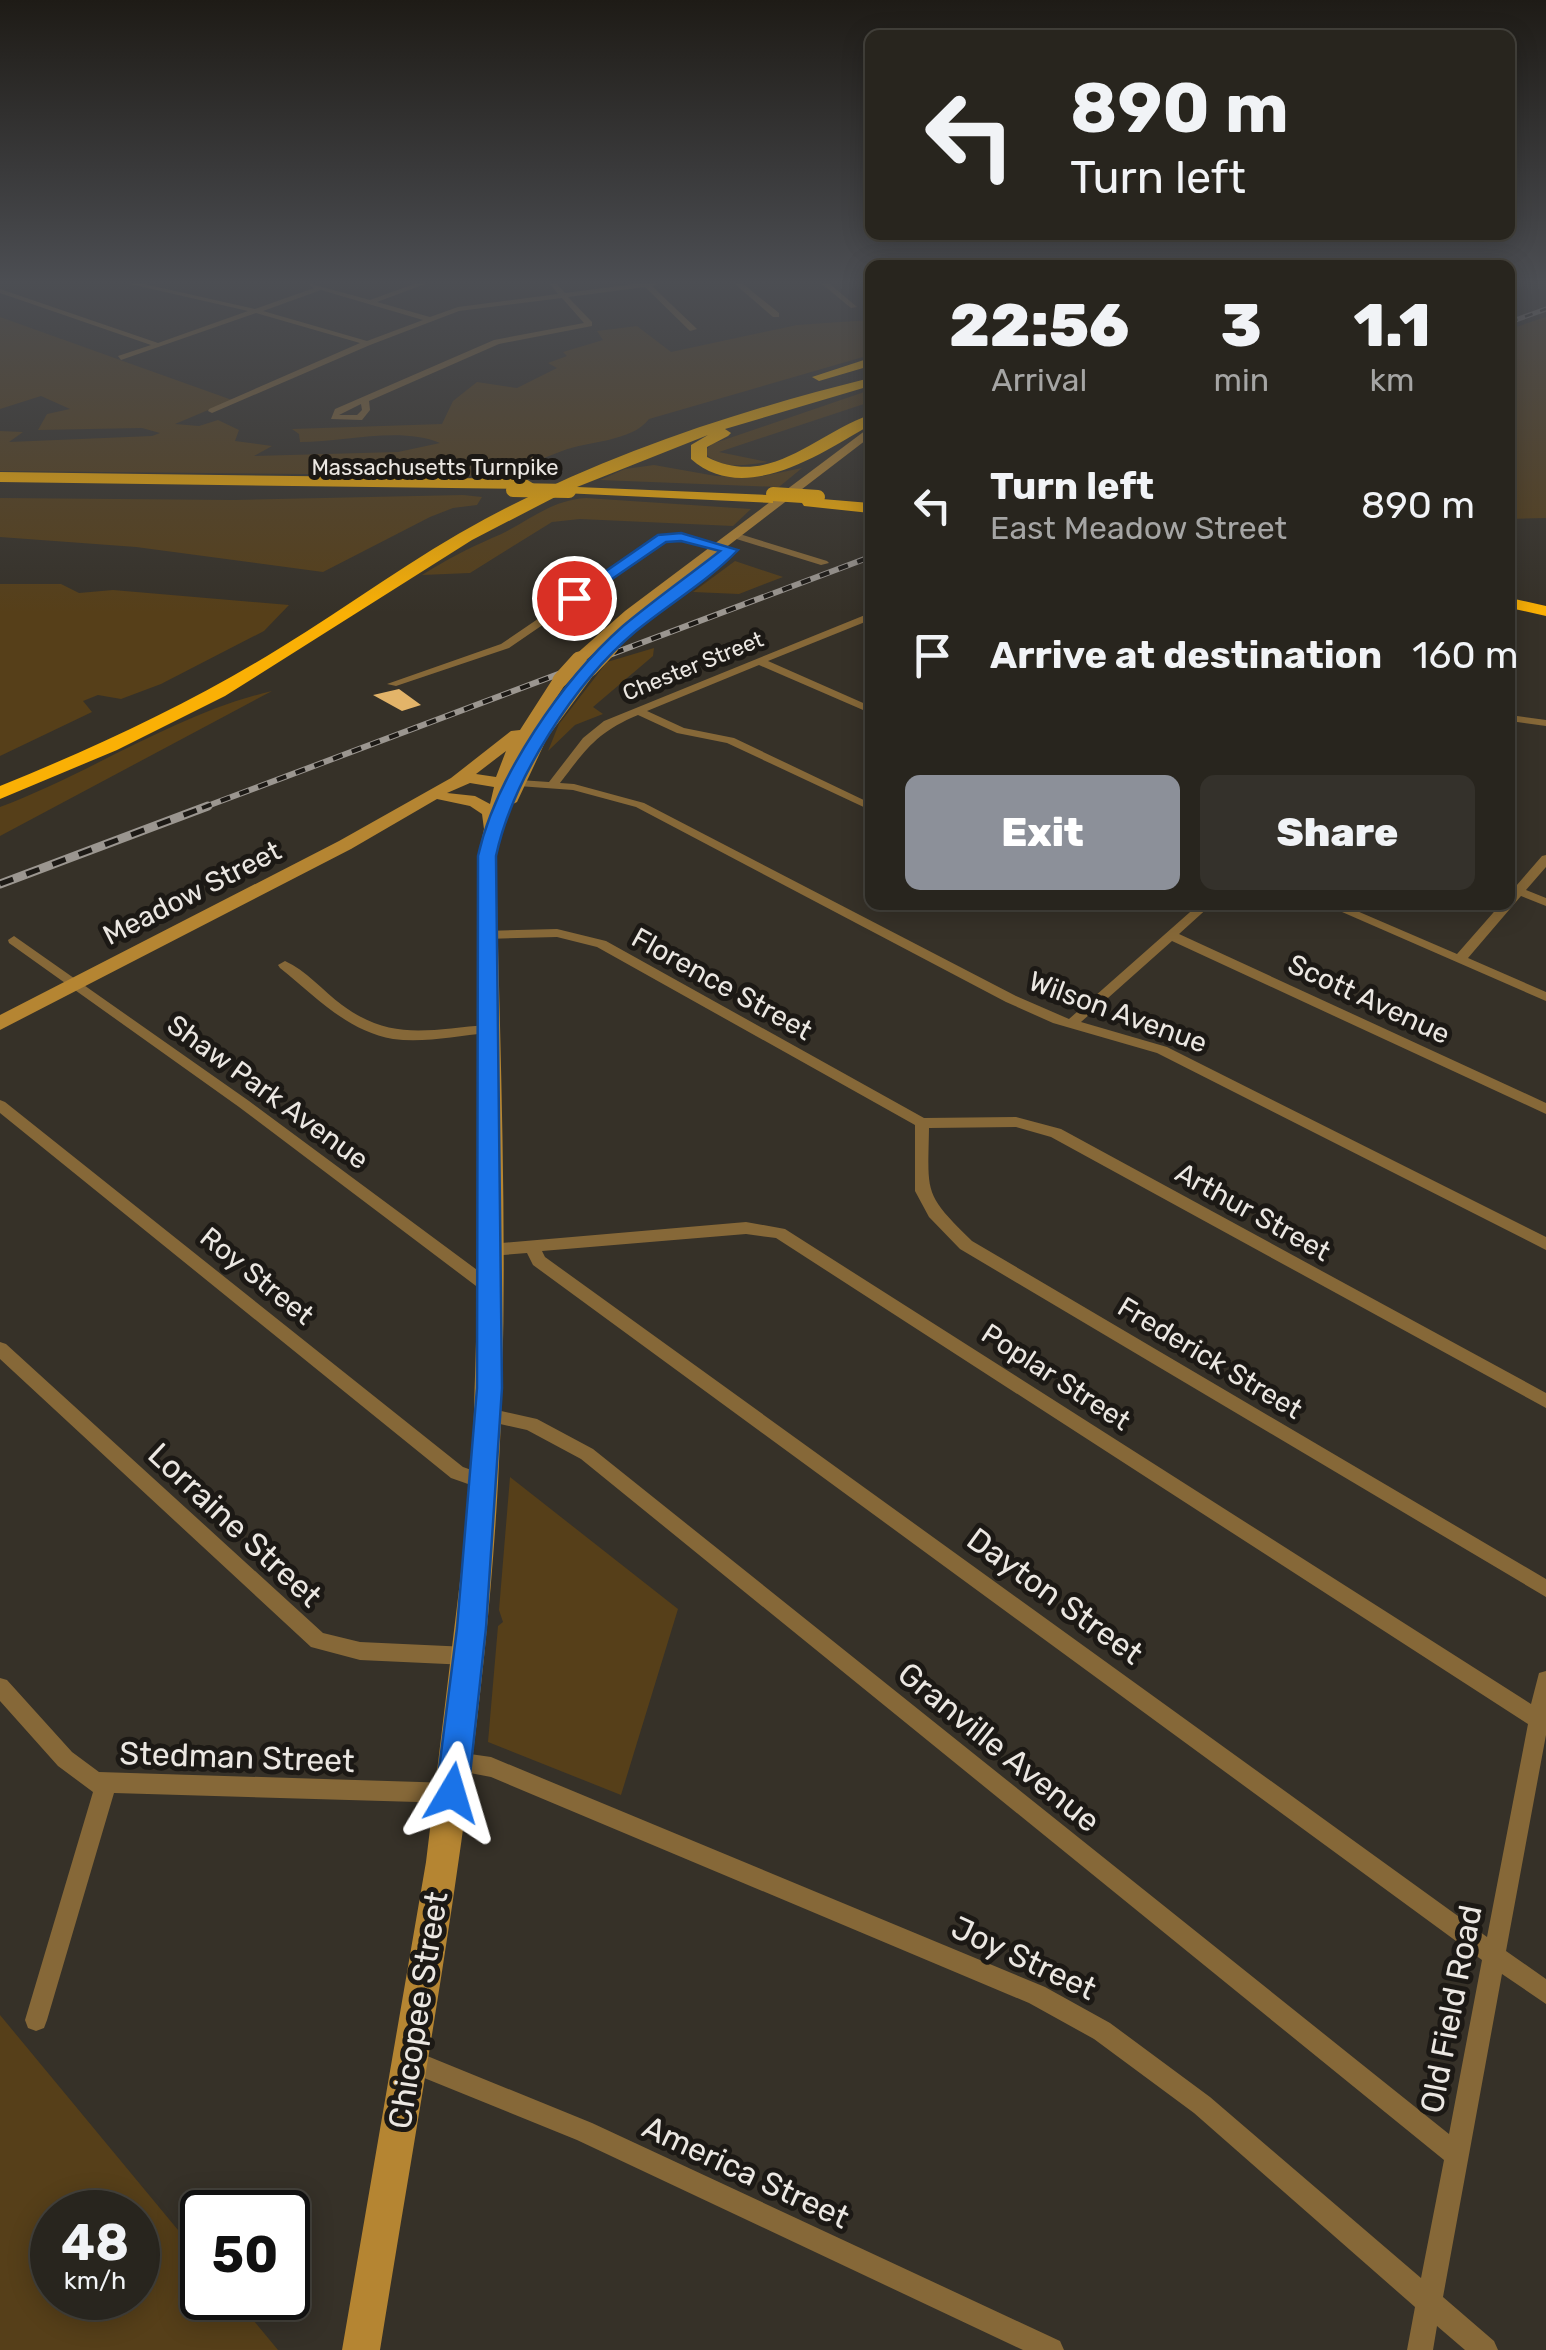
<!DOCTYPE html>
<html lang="en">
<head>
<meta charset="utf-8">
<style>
  body { margin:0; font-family:Rubik,sans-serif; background:#34312b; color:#f1f3f6; height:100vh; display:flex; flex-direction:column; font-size:38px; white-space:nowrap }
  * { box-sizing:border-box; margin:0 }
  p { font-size:32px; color:#a5a5a4 }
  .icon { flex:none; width:55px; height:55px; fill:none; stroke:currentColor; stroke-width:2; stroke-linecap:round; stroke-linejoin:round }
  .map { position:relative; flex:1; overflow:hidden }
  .side { position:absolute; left:865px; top:260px; width:650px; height:650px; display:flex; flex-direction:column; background:#28251e; border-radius:15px; box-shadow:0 5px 25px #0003,0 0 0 2px #44423c }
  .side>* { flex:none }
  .hud { position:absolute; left:865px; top:30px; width:650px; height:210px; border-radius:15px; box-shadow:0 5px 25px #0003,0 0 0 2px #44423c; background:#28251e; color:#f1f3f6; overflow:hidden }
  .speed { position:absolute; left:30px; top:2190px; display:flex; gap:20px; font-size:50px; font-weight:700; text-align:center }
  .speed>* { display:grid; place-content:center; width:130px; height:130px; border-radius:50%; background:#28251e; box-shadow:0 5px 25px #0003,0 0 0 2px #44423c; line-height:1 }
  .speed small { font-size:25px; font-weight:400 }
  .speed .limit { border:5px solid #111; border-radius:15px; background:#fff; color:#111 }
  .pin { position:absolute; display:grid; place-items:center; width:85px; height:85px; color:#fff; margin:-42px; border:5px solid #fff; border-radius:50%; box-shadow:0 2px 10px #0007 }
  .me { position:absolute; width:110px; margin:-55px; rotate:7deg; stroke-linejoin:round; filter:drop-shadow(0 0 8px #0008) }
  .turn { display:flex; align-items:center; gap:35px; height:210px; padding:0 40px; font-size:45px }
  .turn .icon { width:130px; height:130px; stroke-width:2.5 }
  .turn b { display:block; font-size:70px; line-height:85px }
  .eta { display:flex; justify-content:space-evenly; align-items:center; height:170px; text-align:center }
  .eta b { font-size:60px; font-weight:800; line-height:70px }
  .button { display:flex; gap:20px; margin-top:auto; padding:20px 40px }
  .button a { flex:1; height:115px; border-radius:15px; background:#8c9099; color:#fff; font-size:40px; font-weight:800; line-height:115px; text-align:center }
  .button a+a { background:#34312b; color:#f1f3f6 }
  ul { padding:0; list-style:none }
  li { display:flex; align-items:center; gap:30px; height:150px; padding:0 40px }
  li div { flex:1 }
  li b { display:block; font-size:38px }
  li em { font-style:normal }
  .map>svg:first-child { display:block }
</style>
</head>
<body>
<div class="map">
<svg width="1546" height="2350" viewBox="0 0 1546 2350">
  <rect width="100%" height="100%" fill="#363128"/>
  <g fill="#563f19" fill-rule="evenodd">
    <path d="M 0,317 L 232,400 L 175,424 L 199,426 L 218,420 L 239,430 L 235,441 L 272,446 L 254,456 L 398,452 L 440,443 C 401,426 343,442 300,442 L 299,434 L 292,429 L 442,424 L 453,401 L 477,382 L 517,388 L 557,368 L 548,363 L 567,356 L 563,352 L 603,340 L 597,331 L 637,326 L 671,352 L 797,325 L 870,320 L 870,355 L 649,419 C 632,442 587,441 562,451 C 540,460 518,467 496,476 L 0,471 L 0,431 L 23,432 L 9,442 L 152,436 L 160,433 L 142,428 L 38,430 L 47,414 L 70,409 L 41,396 L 0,409 Z"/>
    <path d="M 1546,317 L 1546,518 L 1510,519 L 1510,329 Z"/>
    <path d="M 870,390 L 870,402 L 719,452 L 768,462 C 746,465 721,471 704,452 L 712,444 Z"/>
    <path d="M 654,465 L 716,476 L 758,477 L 802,468 L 779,487 L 600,480 L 625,469 Z"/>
    <path d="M 463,495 L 482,497 L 477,505 L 453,508 L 430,517 L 323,572 L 136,547 L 0,537 L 0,498 L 234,500 Z"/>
    <path d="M 586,498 L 751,509 L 733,526 L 580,519 L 552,522 L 470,573 L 422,575 C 446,560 467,549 492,538 C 527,524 546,501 586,498 Z"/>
    <path d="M 735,561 L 783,577 L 739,594 L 693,592 Z"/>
    <path d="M 0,584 L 61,584 L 79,593 L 113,590 L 289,605 L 264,631 L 161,684 L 121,699 L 98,695 L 83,701 L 92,712 L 0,756 Z"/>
    <path d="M 654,648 L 653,656 L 593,707 L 603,714 L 575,725 L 548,751 L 559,724 L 607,662 Z"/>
    <path d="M 272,691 L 0,836 L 0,807 C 91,773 177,713 272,691 Z"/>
    <path d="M 510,1477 L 678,1609 L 621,1795 L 488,1742 L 498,1626 L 503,1622 L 499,1610 Z"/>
    <path d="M 0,2015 L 202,2259 L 202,2298 L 235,2298 L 278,2350 L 0,2350 ZM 52,2212 L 138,2212 L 138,2298 L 52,2298 Z"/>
  </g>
  <path fill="#e3b469" d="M 399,689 L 421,705 L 402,711 L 373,695 Z"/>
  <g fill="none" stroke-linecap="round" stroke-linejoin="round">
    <g fill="#866838" fill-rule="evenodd">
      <path d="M 130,284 L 144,284 L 255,309 L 314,288 L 310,286 L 311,284 L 370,300 L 414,284 L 425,284 L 377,302 L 430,317 L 458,307 L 558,294 L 550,284 L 557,284 L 565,293 L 635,284 L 657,284 L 652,286 L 697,329 L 690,331 L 645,287 L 568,297 L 592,322 L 592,326 L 499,344 L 369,401 L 370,410 L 362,420 L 331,419 L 335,409 L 494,340 L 584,323 L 562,298 L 459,311 L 370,345 L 212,413 L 208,411 L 209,409 L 360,343 L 256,313 L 121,360 L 118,356 L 151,345 L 0,293 L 0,289 L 158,343 L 248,311 ZM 321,290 L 423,320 L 367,341 L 263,311 ZM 361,404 L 362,410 L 357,415 L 339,415 Z"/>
      <path d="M 735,284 L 743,284 L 779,313 L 779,317 L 773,317 Z"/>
      <path d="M 822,284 L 830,284 L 857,307 L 851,308 Z"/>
      <path d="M 733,532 L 827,561 L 829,563 L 821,565 L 730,537 L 728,535 Z"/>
      <path d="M 681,534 L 736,550 L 731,553 L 681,540 L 665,541 L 509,648 L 396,686 L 387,684 L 501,644 L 660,536 Z"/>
      <path d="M 870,613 L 870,620 L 768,661 L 870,706 L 870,713 L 759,665 L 647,711 L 684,728 L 734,738 L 870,803 L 870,810 L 727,743 L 677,733 L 638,715 C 597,732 586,749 560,783 L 574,784 L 644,803 L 1016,996 L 1069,1019 L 1198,905 L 1211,905 L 1179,934 L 1546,1103 L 1546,1114 L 1172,941 L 1081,1022 L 1167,1047 L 1546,1237 L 1546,1250 L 1157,1053 L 1053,1023 L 1006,1002 L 636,807 L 573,790 L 506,785 L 500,782 L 506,779 L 549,782 L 583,738 L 604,721 Z"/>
      <path d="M 1510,715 L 1546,720 L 1546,726 L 1510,721 Z"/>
      <path d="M 1546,855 L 1546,867 L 1526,890 L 1546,898 L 1546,906 L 1521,896 L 1468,958 L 1546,992 L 1546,1001 L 1326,905 L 1343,905 L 1457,954 L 1500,905 L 1510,905 L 1510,893 L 1542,856 Z"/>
      <path d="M 557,929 L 606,941 L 924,1118 L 1016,1117 L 1061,1129 L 1546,1393 L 1546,1408 L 1051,1137 L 1016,1127 L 929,1128 C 928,1194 923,1193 972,1241 L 1546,1579 L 1546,1597 L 960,1249 L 929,1217 L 915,1191 L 915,1125 L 597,947 L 557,937 L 485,939 L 479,935 L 485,931 Z"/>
      <path d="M 14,936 L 249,1101 L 496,1284 L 498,1288 L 496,1292 L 484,1292 L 239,1107 L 9,943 L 8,940 Z"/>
      <path d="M 285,961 C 306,970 323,991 342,1005 C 392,1042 430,1029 488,1025 L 495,1029 L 488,1033 C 457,1036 424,1043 393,1039 C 347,1031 315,996 280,968 L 278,965 Z"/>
      <path d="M 0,1100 L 5,1102 L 463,1467 L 491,1477 L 494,1482 L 491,1487 L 485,1490 L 451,1478 L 0,1113 Z"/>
      <path d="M 746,1222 L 785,1229 L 1531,1704 L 1539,1673 L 1546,1671 L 1546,1735 L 1506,1951 L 1546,1979 L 1546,2004 L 1502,1974 L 1443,2297 L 1494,2341 L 1498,2350 L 1465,2350 L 1437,2326 L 1433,2350 L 1407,2350 L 1415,2307 L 1194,2113 L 1094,2039 L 1029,2003 L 491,1777 L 449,1769 L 446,1762 L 449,1755 L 456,1752 L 491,1757 L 1045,1987 L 1110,2023 L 1210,2097 L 1421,2278 L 1444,2160 L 581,1459 L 527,1430 L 482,1420 L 479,1415 L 482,1410 L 488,1408 L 537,1419 L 593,1449 L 1449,2134 L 1482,1960 L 533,1265 L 527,1253 L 490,1256 L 484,1254 L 482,1250 L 484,1246 L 490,1244 ZM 746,1234 L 776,1238 L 1528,1724 L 1487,1937 L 545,1257 L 542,1251 Z"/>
      <path d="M 0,1342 L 6,1344 L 323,1633 L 360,1642 L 468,1647 L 475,1650 L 478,1656 L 475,1662 L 468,1665 L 360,1660 L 311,1647 L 0,1359 Z"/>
      <path d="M 0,1678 L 7,1680 L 72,1752 L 99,1772 L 452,1783 L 459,1786 L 462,1793 L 459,1800 L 452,1803 L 114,1793 L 47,2020 L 44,2028 L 36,2031 L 28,2028 L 25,2020 L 93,1792 L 58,1766 L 0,1701 Z"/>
      <path d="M 410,2049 L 592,2123 L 1060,2341 L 1064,2350 L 1023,2350 L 577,2140 L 402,2069 L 398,2061 L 402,2053 Z"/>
    </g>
    <g fill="#b58532" fill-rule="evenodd">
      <path d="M 870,427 L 870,437 L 635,617 L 584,662 L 574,662 L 574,656 L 625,611 Z"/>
      <path d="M 585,666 L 598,669 L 547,738 L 517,802 L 507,807 L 496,856 C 500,1064 510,1274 498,1483 C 482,1774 426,2063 380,2350 L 342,2350 L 426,1862 L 472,1482 L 480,1201 L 478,856 L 484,829 L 482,814 L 470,806 L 437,799 L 351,849 L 0,1030 L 0,1015 L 339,841 L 451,778 L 511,731 L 520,730 L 554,677 L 566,677 L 568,680 L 536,729 ZM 506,751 L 496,777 L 476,774 ZM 470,783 L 494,787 L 490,804 L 475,796 L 447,793 Z"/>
    </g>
    <g fill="#fab005" fill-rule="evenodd">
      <path d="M 870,358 L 870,366 L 819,381 L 812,377 Z"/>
      <path d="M 870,378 L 870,386 L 725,429 L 731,433 L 728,436 L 707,447 L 707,457 C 770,489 814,434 870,415 L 870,425 C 821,454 744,506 691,459 L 691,445 L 708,435 L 577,487 L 767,495 L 773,497 L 773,503 L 563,493 L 472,540 L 225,696 L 117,750 L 0,799 L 0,786 C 96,747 191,703 280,648 C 349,606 414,557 485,519 C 606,454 737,411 870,378 Z"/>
      <path d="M 0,472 L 526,479 L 534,484 L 526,489 L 0,482 Z"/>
      <path d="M 810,498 L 870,503 L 870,513 L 804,506 L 802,503 Z"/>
      <path d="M 1510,598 L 1546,606 L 1546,616 L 1510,608 Z"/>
    </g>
    <g stroke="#9b9690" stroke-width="5">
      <path id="rail-far2" d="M 1510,322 L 1546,309"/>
    </g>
    <g stroke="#9b9690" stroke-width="6">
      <path id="rail-far1" d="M 202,808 L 870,557"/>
    </g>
    <g stroke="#9b9690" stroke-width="9">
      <path id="rail" d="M 0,884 L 208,806"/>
    </g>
    <use href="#rail-far2" stroke="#1c1915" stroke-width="2.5" stroke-dasharray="8" stroke-linecap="butt"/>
    <use href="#rail-far1" stroke="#1c1915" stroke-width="4" stroke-dasharray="10" stroke-linecap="butt"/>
    <use href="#rail" stroke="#1c1915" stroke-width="5" stroke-dasharray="14" stroke-linecap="butt"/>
    <g stroke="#b58532" stroke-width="15">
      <path d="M 590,669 L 611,647"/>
      <path d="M 560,680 L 579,659"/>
    </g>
    <g stroke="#fab005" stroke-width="14">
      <path d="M 513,490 L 569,491"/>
      <path d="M 773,494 L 818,497"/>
    </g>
  </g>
  <linearGradient id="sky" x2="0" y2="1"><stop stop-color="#1e1b16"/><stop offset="0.46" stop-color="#4c4e53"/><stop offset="1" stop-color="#4c4e53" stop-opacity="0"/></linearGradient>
  <rect width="1546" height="613" fill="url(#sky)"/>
  <path fill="#1a73e8" stroke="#114b97" stroke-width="2.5" d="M 681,533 L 738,550 C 708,581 669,604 636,631 C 575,682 513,778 496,856 L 502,1388 L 486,1628 L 468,1793 L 463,1804 L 452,1808 L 441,1804 L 436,1793 L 457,1628 L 477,1388 L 478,856 C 496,776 562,680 623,626 C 654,600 688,576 720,551 L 681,541 L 666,542 L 580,601 L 567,598 L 658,535 Z"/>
  <g text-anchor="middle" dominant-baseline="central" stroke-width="10" stroke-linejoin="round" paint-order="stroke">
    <g font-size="22" fill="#ebe7e2" stroke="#1c1915">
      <text x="435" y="467">Massachusetts Turnpike</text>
      <text transform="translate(693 666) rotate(-22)">Chester Street</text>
    </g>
    <g font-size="28" fill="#ebe7e2" stroke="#1c1915">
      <text transform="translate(192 893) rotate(-27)">Meadow Street</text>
      <text transform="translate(722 984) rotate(29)">Florence Street</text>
      <text transform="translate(1369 999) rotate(25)">Scott Avenue</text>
      <text transform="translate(1118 1012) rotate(20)">Wilson Avenue</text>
      <text transform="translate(268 1092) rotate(36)">Shaw Park Avenue</text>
      <text transform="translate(1253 1212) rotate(29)">Arthur Street</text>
      <text transform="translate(257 1276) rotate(39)">Roy Street</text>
      <text transform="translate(1210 1358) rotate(31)">Frederick Street</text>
      <text transform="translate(1056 1377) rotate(33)">Poplar Street</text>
    </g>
    <g font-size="32" fill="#ebe7e2" stroke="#1c1915">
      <text transform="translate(235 1525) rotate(43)">Lorraine Street</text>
      <text transform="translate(1055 1596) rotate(36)">Dayton Street</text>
      <text transform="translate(999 1747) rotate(39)">Granville Avenue</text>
      <text transform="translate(237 1757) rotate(2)">Stedman Street</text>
      <text transform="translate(1024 1958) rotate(25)">Joy Street</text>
      <text transform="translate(1451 2009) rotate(-79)">Old Field Road</text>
      <text transform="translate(418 2010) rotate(-81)">Chicopee Street</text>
      <text transform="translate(746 2172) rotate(25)">America Street</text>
    </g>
  </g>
</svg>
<div class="speed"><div>48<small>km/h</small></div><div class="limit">50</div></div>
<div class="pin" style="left:574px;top:598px;background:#d93025"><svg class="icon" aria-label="arrive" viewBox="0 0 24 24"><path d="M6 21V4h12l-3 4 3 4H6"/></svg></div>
<svg class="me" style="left:452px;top:1793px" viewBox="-20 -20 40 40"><path d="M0-17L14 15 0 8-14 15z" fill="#1a73e8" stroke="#fff" stroke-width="4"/></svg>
<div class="hud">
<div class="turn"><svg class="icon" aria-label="left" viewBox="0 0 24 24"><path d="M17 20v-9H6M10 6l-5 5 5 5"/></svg><div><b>890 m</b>Turn left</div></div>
</div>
<section class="side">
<div class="eta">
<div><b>22:56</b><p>Arrival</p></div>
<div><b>3</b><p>min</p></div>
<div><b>1.1</b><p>km</p></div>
</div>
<ul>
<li><svg class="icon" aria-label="left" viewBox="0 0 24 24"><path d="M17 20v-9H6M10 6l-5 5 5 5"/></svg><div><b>Turn left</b><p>East Meadow Street</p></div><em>890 m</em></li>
<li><svg class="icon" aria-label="arrive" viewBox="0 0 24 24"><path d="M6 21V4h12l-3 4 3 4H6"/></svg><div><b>Arrive at destination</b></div><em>160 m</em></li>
</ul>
<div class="button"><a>Exit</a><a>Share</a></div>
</section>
</div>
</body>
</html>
